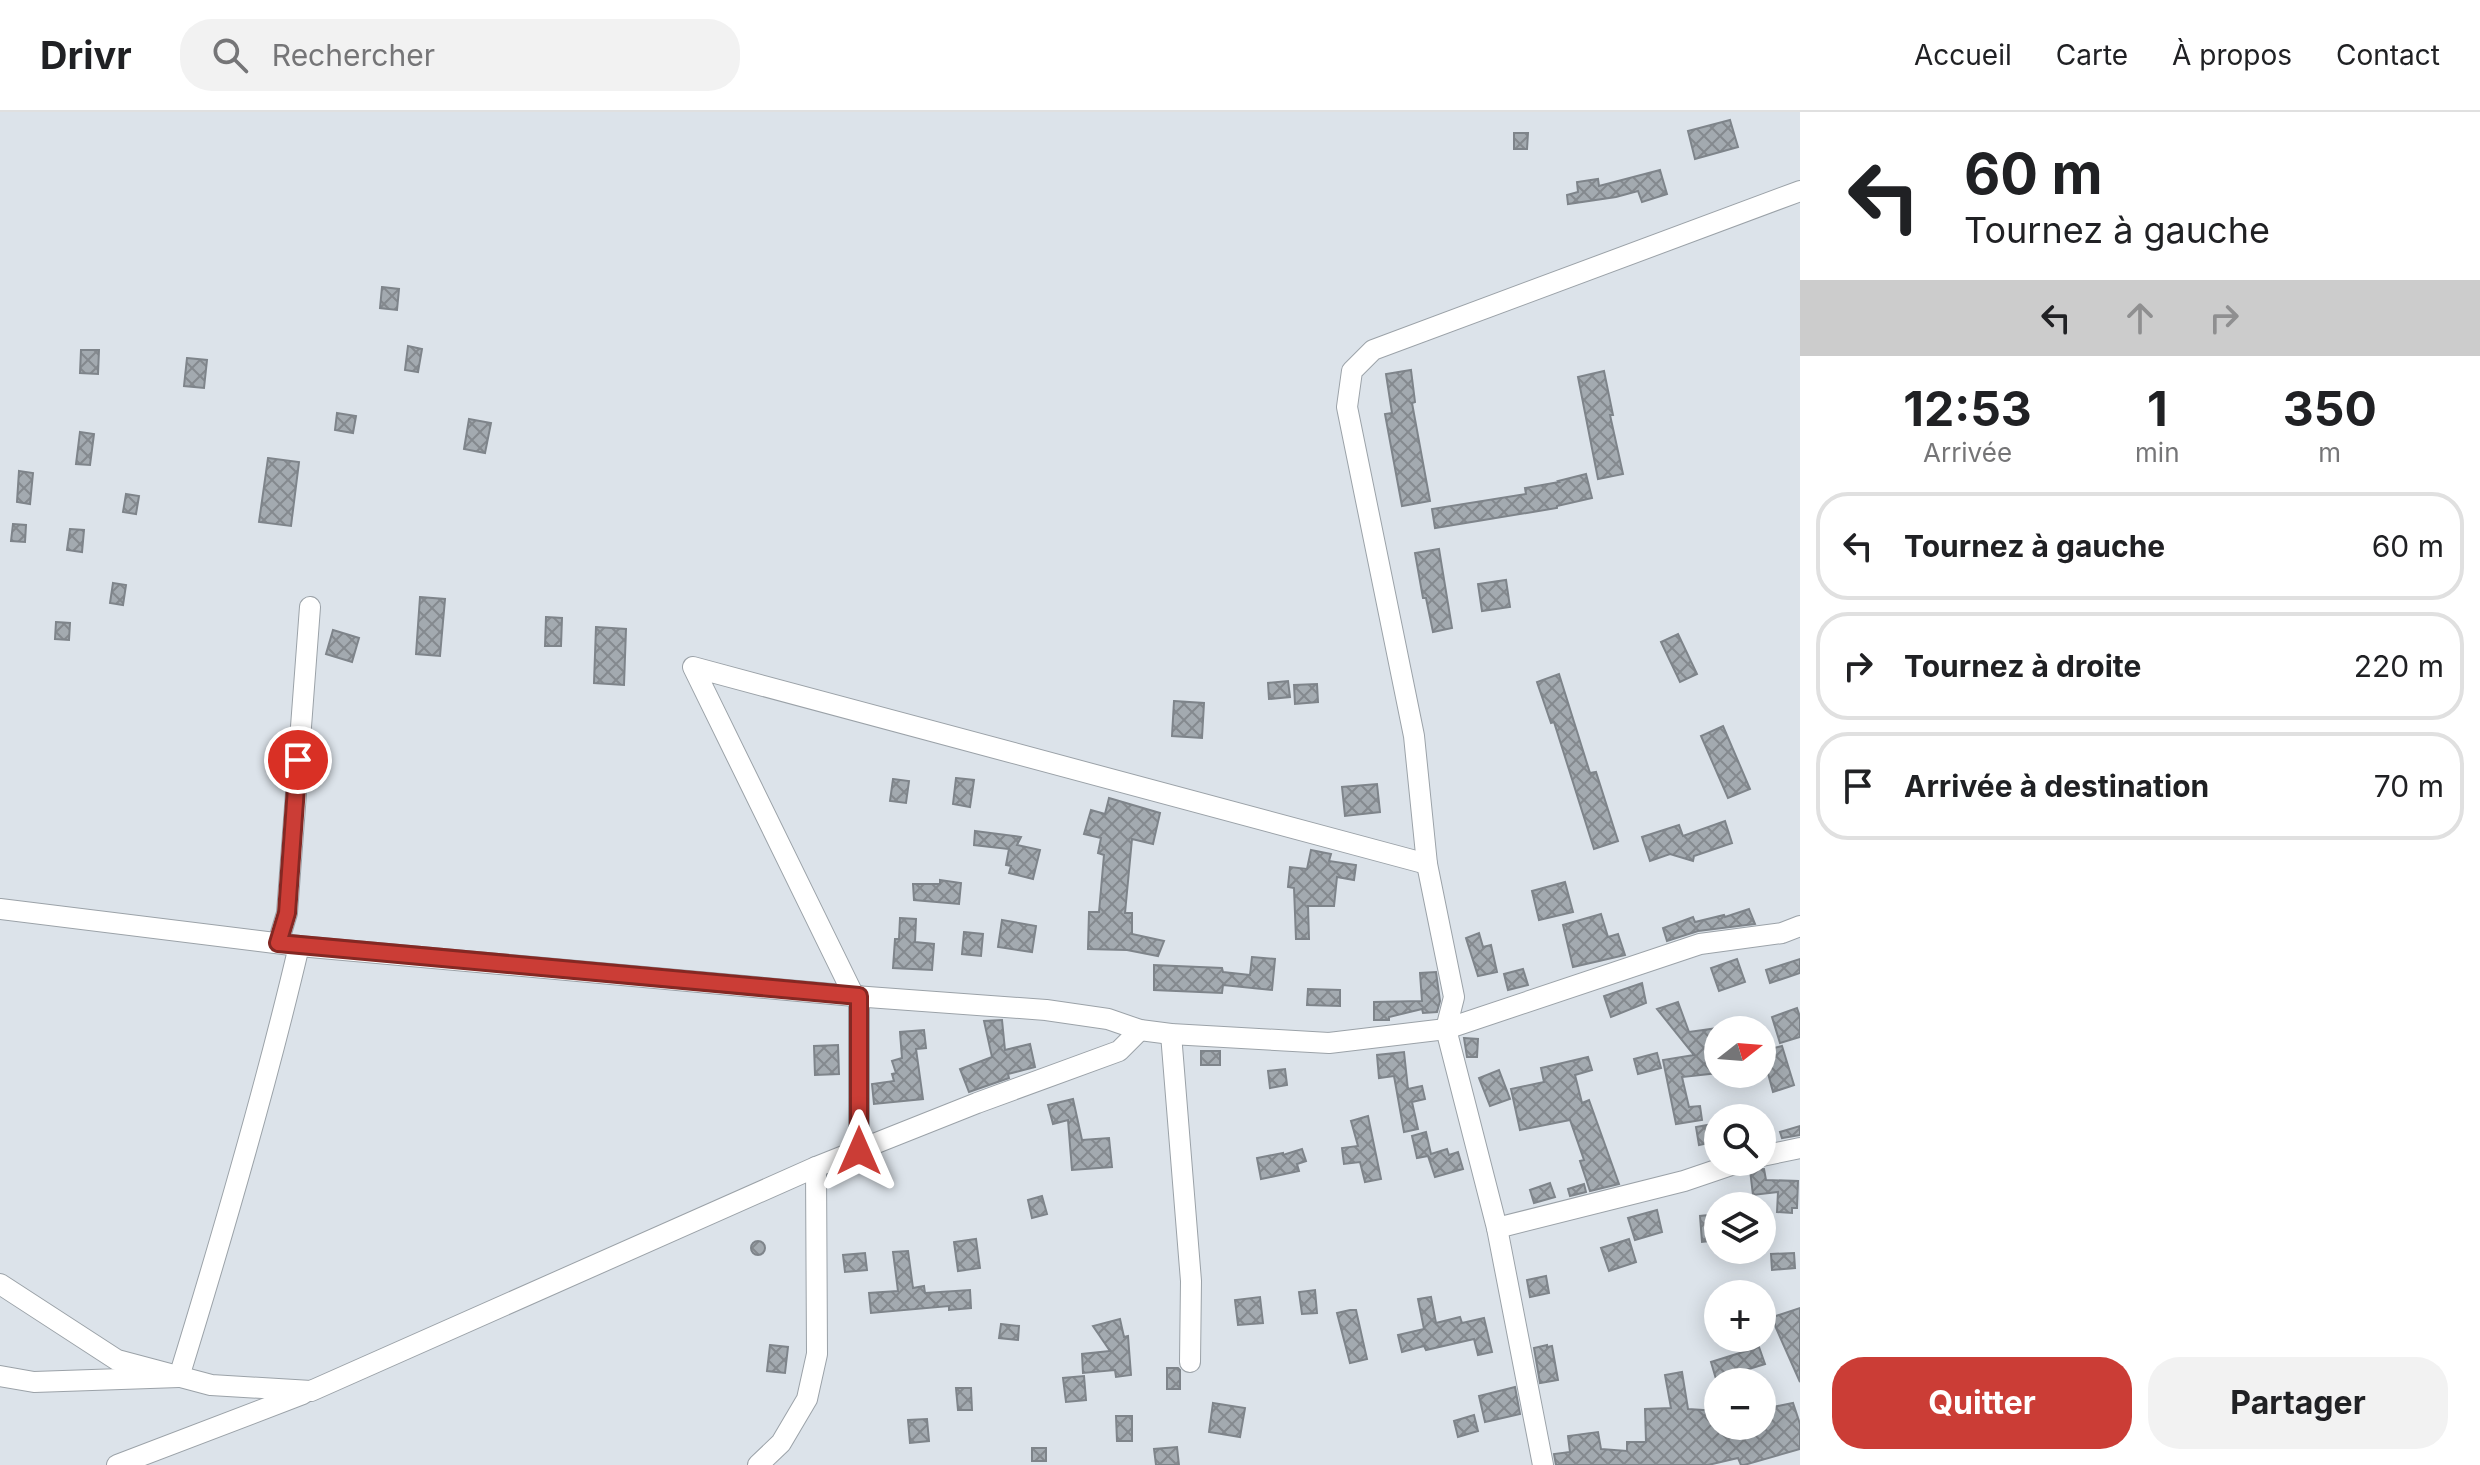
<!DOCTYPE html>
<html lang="fr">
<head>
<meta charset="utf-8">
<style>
  body { margin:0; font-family:Inter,sans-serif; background:#f2f2f2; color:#202124; height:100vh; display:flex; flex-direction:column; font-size:30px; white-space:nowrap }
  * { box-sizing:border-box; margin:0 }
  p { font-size:26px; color:#757577 }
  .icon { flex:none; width:44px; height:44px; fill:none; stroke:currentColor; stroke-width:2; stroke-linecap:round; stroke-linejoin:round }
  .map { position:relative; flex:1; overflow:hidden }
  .side { display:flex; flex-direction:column; background:#fff; width:680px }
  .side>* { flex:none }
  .banner { background:#fff; color:#202124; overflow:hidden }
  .needle { width:52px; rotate:73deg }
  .fabs { position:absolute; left:1704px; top:904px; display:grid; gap:16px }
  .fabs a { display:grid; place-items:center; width:72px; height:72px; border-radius:50%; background:#fff; box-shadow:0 4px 20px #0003; font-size:40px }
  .pin { position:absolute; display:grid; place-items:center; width:68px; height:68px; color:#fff; margin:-34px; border:4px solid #fff; border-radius:50%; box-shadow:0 2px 8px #0007 }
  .me { position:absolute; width:88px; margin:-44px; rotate:0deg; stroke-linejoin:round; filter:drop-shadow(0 0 6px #0008) }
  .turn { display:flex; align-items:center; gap:28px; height:168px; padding:0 32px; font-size:36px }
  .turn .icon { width:104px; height:104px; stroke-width:2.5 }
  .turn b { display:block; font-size:56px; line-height:68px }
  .lanes { display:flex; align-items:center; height:76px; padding:0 32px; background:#0003; justify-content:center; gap:40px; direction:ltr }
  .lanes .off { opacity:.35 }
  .eta { display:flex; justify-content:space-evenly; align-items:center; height:136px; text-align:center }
  .eta b { font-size:48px; font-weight:700; line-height:56px }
  .action { display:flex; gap:16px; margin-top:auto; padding:16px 32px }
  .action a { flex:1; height:92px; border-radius:32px; background:#cb3d36; color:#fff; font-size:32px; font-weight:700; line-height:92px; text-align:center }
  .action a+a { background:#f2f2f2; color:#202124 }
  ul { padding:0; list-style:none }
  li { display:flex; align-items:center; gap:24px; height:108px; margin:0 16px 12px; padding:0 16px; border:4px solid #e0e0e0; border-radius:32px }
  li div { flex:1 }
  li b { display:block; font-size:30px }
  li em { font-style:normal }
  header { display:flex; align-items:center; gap:48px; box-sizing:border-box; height:112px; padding:0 40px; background:#fff; border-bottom:2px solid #e0e0e0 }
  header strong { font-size:38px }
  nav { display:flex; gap:44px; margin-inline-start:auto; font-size:28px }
  .search { width:560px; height:72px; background:#f2f2f2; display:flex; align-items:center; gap:20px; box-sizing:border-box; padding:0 28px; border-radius:32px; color:#757577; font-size:30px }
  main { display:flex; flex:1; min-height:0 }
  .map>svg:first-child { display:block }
</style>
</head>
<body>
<header>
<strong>Drivr</strong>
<div class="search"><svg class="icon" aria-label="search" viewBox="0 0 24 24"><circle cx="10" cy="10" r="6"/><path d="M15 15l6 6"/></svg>Rechercher</div>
<nav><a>Accueil</a><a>Carte</a><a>À propos</a><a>Contact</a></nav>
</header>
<main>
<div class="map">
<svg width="1800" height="1353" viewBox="0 0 1800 1353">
  <defs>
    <pattern id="building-cross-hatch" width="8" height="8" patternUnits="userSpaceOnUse" patternTransform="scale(2)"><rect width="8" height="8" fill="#a3aab0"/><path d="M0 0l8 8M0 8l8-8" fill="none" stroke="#84898e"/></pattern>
  </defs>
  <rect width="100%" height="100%" fill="#dce3ea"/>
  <g fill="url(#building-cross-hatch)" stroke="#7e848a" stroke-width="2">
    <path d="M 1730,8 L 1738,35 L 1695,47 L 1688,19 Z"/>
    <path d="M 1514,21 L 1528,21 L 1527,37 L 1514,37 Z"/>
    <path d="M 1660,58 L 1667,82 L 1642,90 L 1638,79 L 1616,85 L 1568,92 L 1567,83 L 1578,80 L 1577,70 L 1598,67 L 1599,74 Z"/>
    <path d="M 382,175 L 399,177 L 397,198 L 380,196 Z"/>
    <path d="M 408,234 L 422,237 L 418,260 L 405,258 Z"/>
    <path d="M 81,238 L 99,238 L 98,262 L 80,261 Z"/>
    <path d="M 187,246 L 207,248 L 204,276 L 184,274 Z"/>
    <path d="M 1411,258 L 1415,290 L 1412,291 L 1430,389 L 1402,394 L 1385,302 L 1392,301 L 1386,262 Z"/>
    <path d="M 1604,259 L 1613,303 L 1610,303 L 1623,362 L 1598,367 L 1578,265 Z"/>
    <path d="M 337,301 L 356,304 L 353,321 L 335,318 Z"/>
    <path d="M 469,307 L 491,311 L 485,341 L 464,337 Z"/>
    <path d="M 80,320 L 94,322 L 90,353 L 76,352 Z"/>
    <path d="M 268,346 L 299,350 L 291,414 L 259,410 Z"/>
    <path d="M 19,359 L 33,361 L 30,392 L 17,390 Z"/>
    <path d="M 1586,362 L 1592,386 L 1557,394 L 1557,396 L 1435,416 L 1432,397 L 1526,382 L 1525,376 L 1559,370 L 1558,369 Z"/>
    <path d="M 126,382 L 139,384 L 136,402 L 123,400 Z"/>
    <path d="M 13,412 L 26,413 L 25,430 L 11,429 Z"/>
    <path d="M 70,417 L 84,418 L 82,440 L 67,438 Z"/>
    <path d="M 1439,437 L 1452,516 L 1433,520 L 1426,486 L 1423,486 L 1415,441 Z"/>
    <path d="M 1506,468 L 1510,495 L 1482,499 L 1478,472 Z"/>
    <path d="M 113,471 L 126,473 L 123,493 L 110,491 Z"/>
    <path d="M 420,485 L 445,487 L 440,544 L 416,542 Z"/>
    <path d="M 546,505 L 562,506 L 561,534 L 545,534 Z"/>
    <path d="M 56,510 L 70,511 L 69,528 L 55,527 Z"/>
    <path d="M 596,515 L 626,517 L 624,573 L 594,571 Z"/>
    <path d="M 333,518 L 359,526 L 352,550 L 326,542 Z"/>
    <path d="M 1678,522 L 1697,562 L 1680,570 L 1661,530 Z"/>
    <path d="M 1559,562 L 1590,661 L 1596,660 L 1618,729 L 1594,737 L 1554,610 L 1551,611 L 1537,570 Z"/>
    <path d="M 1288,569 L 1290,585 L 1269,587 L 1268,571 Z"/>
    <path d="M 1317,572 L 1318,590 L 1295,592 L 1294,573 Z"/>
    <path d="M 1174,589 L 1204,591 L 1202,626 L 1172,624 Z"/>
    <path d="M 1723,614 L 1750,677 L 1728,686 L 1701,624 Z"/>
    <path d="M 956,666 L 974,668 L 970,695 L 953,692 Z"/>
    <path d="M 893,667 L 909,669 L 906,691 L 890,689 Z"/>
    <path d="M 1377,672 L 1380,700 L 1345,704 L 1342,675 Z"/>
    <path d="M 1109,686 L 1160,701 L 1153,732 L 1132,727 L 1125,801 L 1132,801 L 1132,822 L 1164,829 L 1158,844 L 1127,838 L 1088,837 L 1089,800 L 1099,800 L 1104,743 L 1098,741 L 1101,726 L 1084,722 L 1091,698 L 1105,702 Z"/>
    <path d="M 1725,709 L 1732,731 L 1694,744 L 1693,749 L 1670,742 L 1650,749 L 1642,725 L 1679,713 L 1683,724 Z"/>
    <path d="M 975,719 L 1021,725 L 1017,733 L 1040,738 L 1033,767 L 1009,761 L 1011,754 L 1006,753 L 1009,737 L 974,733 Z"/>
    <path d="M 1311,738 L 1331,742 L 1329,749 L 1356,753 L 1354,768 L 1337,765 L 1334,794 L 1308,794 L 1309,827 L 1296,827 L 1294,776 L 1288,775 L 1290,755 L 1307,757 Z"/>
    <path d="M 940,768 L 961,771 L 959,792 L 914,788 L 913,772 L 940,772 Z"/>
    <path d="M 1565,770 L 1573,800 L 1539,808 L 1532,779 Z"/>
    <path d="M 1749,797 L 1755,812 L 1698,819 L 1667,829 L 1663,816 L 1693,805 L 1695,810 L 1724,803 L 1725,805 Z"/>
    <path d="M 1601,802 L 1608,825 L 1618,822 L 1625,843 L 1573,855 L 1563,813 Z"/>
    <path d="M 900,806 L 916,807 L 915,830 L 934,832 L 932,858 L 893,856 L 895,827 L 899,827 Z"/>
    <path d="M 1002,808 L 1036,814 L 1032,840 L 998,835 Z"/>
    <path d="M 964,820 L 983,822 L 981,844 L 962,842 Z"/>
    <path d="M 1479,821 L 1483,835 L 1491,833 L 1497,860 L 1478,864 L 1466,826 Z"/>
    <path d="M 1252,845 L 1275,847 L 1272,878 L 1223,873 L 1222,881 L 1154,878 L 1154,853 L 1222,856 L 1223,860 L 1250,863 Z"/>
    <path d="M 1737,847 L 1745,870 L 1719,879 L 1711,856 Z"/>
    <path d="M 1800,847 L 1800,861 L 1770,871 L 1766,858 Z"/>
    <path d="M 1523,857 L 1528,873 L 1508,878 L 1504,862 Z"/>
    <path d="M 1436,860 L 1440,889 L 1437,900 L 1423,901 L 1422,897 L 1389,905 L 1389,908 L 1374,908 L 1374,890 L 1422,889 L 1420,861 Z"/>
    <path d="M 1642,871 L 1646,891 L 1611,905 L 1604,884 Z"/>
    <path d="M 1308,877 L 1340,878 L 1340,894 L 1307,893 Z"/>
    <path d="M 1678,890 L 1689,920 L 1718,916 L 1718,961 L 1682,965 L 1689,995 L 1700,994 L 1702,1008 L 1676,1012 L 1663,948 L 1694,943 L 1657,897 Z"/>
    <path d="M 1797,896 L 1800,905 L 1800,925 L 1780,931 L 1772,905 Z"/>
    <path d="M 1002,908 L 1005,938 L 1030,932 L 1035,955 L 1008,962 L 1009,966 L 969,980 L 960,957 L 992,945 L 984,909 Z"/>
    <path d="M 924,918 L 926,936 L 916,937 L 923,987 L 874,992 L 872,972 L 894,969 L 892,962 L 896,961 L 892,949 L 902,946 L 900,920 Z"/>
    <path d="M 1464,926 L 1478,927 L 1477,945 L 1467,945 Z"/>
    <path d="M 838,933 L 839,962 L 815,963 L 814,934 Z"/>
    <path d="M 1782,934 L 1794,973 L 1773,980 L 1762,939 Z"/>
    <rect x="1201" y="939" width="19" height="14"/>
    <path d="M 1404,940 L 1408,977 L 1422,974 L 1425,987 L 1412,990 L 1418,1017 L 1404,1020 L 1394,964 L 1379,966 L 1377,943 Z"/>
    <path d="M 1657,941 L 1661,956 L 1638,962 L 1634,947 Z"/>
    <path d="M 1588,945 L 1592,958 L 1575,963 L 1582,991 L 1589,988 L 1619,1072 L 1590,1079 L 1580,1049 L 1584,1048 L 1570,1008 L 1520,1018 L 1511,977 L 1544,970 L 1541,956 Z"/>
    <path d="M 1285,957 L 1287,973 L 1270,976 L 1268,959 Z"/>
    <path d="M 1499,958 L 1510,987 L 1490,994 L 1479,966 Z"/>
    <path d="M 1073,987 L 1082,1028 L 1109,1026 L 1112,1055 L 1072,1058 L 1068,1008 L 1053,1012 L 1048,993 Z"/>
    <path d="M 1368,1004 L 1381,1067 L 1365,1070 L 1360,1050 L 1344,1052 L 1342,1036 L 1358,1034 L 1351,1009 Z"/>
    <path d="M 1718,1011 L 1718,1029 L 1699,1033 L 1696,1015 Z"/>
    <path d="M 1800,1014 L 1800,1023 L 1782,1026 L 1780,1020 Z"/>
    <path d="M 1426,1020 L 1431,1042 L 1447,1037 L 1449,1043 L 1458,1040 L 1463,1057 L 1435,1065 L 1428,1044 L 1417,1046 L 1412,1024 Z"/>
    <path d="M 1302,1037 L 1306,1049 L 1297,1052 L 1299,1059 L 1261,1067 L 1257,1046 L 1283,1041 L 1283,1043 Z"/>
    <path d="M 1764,1057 L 1766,1068 L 1798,1069 L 1797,1096 L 1792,1096 L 1792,1101 L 1777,1100 L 1778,1080 L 1753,1083 L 1750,1058 Z"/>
    <path d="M 1550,1071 L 1555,1085 L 1534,1091 L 1530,1078 Z"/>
    <path d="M 1584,1072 L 1586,1080 L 1570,1084 L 1568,1077 Z"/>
    <path d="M 1042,1084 L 1047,1102 L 1032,1106 L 1028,1088 Z"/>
    <path d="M 1657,1098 L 1662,1120 L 1635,1128 L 1628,1106 Z"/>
    <path d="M 1718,1102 L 1718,1128 L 1702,1130 L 1700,1104 Z"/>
    <path d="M 976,1127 L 980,1156 L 958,1159 L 954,1130 Z"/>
    <path d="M 1629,1127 L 1636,1150 L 1609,1159 L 1601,1136 Z"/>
    <circle cx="758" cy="1136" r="7"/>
    <path d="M 908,1139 L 913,1176 L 924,1174 L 925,1181 L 970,1178 L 971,1196 L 949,1198 L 949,1194 L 871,1201 L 869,1181 L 898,1179 L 893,1140 Z"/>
    <path d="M 865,1141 L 867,1158 L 845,1160 L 843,1143 Z"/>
    <path d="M 1794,1141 L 1795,1156 L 1772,1158 L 1771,1142 Z"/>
    <path d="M 1546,1164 L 1549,1181 L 1530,1185 L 1527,1168 Z"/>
    <path d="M 1315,1178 L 1317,1201 L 1302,1202 L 1299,1180 Z"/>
    <path d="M 1260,1185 L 1263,1211 L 1238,1213 L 1235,1188 Z"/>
    <path d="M 1431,1185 L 1436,1211 L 1460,1205 L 1462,1211 L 1484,1206 L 1492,1240 L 1478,1243 L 1474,1227 L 1426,1238 L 1424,1234 L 1402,1240 L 1398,1223 L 1424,1217 L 1418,1187 Z"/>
    <path d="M 1800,1196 L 1800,1270 L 1776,1216 L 1773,1205 Z"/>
    <path d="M 1350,1198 L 1356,1198 L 1367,1247 L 1350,1251 L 1337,1201 Z"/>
    <path d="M 1120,1207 L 1124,1225 L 1128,1224 L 1131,1263 L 1116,1265 L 1115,1258 L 1083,1261 L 1082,1242 L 1110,1239 L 1093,1214 Z"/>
    <path d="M 1001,1212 L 1019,1214 L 1018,1228 L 999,1226 Z"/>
    <path d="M 770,1233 L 788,1235 L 785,1261 L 767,1259 Z"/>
    <path d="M 1547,1233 L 1547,1235 L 1552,1234 L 1558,1268 L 1540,1271 L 1534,1236 Z"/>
    <path d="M 1759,1235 L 1765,1252 L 1716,1267 L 1711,1250 Z"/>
    <path d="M 1167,1256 L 1178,1256 L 1180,1258 L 1180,1277 L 1167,1277 Z"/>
    <path d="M 1682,1260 L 1688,1297 L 1718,1299 L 1718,1314 L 1727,1314 L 1729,1323 L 1762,1314 L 1762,1297 L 1793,1291 L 1800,1312 L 1800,1337 L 1744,1353 L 1741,1353 L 1738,1346 L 1708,1353 L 1556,1353 L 1554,1342 L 1570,1340 L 1568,1324 L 1598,1320 L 1601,1337 L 1627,1339 L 1627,1330 L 1646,1330 L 1645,1297 L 1671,1296 L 1665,1263 Z"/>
    <path d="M 1084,1264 L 1086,1288 L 1066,1290 L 1063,1266 Z"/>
    <path d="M 1515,1275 L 1520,1302 L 1485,1310 L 1479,1284 Z"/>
    <path d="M 956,1276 L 971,1276 L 972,1298 L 958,1298 Z"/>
    <path d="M 1213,1291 L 1245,1296 L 1240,1325 L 1209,1320 Z"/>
    <path d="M 1474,1303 L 1478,1319 L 1458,1325 L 1454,1309 Z"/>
    <path d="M 1116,1304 L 1132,1304 L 1132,1329 L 1117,1329 Z"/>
    <path d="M 927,1307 L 929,1329 L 910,1331 L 908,1308 Z"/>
    <path d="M 1177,1335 L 1179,1353 L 1156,1353 L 1154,1337 Z"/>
    <rect x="1032" y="1336" width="14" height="13"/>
  </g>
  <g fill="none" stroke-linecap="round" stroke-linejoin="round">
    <g stroke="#9ba2a8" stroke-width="22">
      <g id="minor">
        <path d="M 0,797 L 299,834 L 854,884 L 1046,898 L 1108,907 L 1140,918 L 1171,922 L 1329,931 L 1446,917 L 1700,832 L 1782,821 L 1800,814"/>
        <path d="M 278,831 L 287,801 L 310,495"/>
        <path d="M 854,884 L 693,555 L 1427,752"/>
        <path d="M 859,884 L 859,1039"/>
        <path d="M 1171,922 L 1191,1169 L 1190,1250"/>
        <path d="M 1762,1044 L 1800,1036"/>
        <path d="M 1497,1116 L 1684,1069 L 1740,1050"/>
        <path d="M 0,1172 L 117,1248 L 211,1273 L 311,1279 L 816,1055 L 977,991 L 1119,939 L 1140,918"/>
        <path d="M 0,1264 L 34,1270 L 179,1265 C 223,1122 265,979 299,834"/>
        <path d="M 117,1353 L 303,1282"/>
        <path d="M 758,1353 L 781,1331 L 807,1287 L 817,1242 L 816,1055"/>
        <path d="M 1543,1353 L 1497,1116 L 1446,917 L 1454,885 L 1427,752 L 1414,624 L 1347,295 L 1352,259 L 1373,238 L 1800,79"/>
      </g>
    </g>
    <use href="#minor" stroke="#fff" stroke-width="20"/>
  </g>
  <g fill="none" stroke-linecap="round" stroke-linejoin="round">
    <g stroke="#842823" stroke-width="20">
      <path id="route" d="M 298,648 L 287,801 L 278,831 L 859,884 L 859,1039"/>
    </g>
    <use href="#route" stroke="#cb3d36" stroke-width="14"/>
  </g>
</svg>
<div class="fabs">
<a><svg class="needle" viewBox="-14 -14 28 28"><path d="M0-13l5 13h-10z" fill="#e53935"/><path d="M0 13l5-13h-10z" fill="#757577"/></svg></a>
<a><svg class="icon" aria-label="search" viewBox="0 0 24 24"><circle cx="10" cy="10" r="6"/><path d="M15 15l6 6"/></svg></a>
<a><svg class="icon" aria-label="layers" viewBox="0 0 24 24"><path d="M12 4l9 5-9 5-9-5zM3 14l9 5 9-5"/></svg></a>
<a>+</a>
<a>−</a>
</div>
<div class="pin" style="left:298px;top:648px;background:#d93025"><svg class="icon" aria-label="arrive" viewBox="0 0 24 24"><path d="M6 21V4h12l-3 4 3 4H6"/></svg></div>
<svg class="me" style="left:859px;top:1039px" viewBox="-20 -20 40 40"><path d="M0-17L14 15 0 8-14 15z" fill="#cb3d36" stroke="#fff" stroke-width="4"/></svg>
</div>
<section class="side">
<div class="banner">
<div class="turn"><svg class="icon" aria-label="left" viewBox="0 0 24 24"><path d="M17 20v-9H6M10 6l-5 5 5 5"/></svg><div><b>60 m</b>Tournez à gauche</div></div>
<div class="lanes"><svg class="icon" aria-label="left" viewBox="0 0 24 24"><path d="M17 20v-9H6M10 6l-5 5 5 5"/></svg><svg class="icon off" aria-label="ahead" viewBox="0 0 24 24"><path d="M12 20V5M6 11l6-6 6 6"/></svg><svg class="icon off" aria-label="right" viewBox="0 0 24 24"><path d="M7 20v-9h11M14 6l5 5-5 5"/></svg></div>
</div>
<div class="eta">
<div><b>12:53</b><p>Arrivée</p></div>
<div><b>1</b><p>min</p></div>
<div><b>350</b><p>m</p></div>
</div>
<ul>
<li><svg class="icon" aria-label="left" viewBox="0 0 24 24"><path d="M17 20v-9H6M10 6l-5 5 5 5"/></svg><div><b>Tournez à gauche</b></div><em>60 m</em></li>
<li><svg class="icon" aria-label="right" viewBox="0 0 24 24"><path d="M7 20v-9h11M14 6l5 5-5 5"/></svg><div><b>Tournez à droite</b></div><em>220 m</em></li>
<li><svg class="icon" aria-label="arrive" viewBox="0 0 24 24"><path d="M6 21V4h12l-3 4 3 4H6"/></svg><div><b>Arrivée à destination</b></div><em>70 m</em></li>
</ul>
<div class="action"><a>Quitter</a><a>Partager</a></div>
</section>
</main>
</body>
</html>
